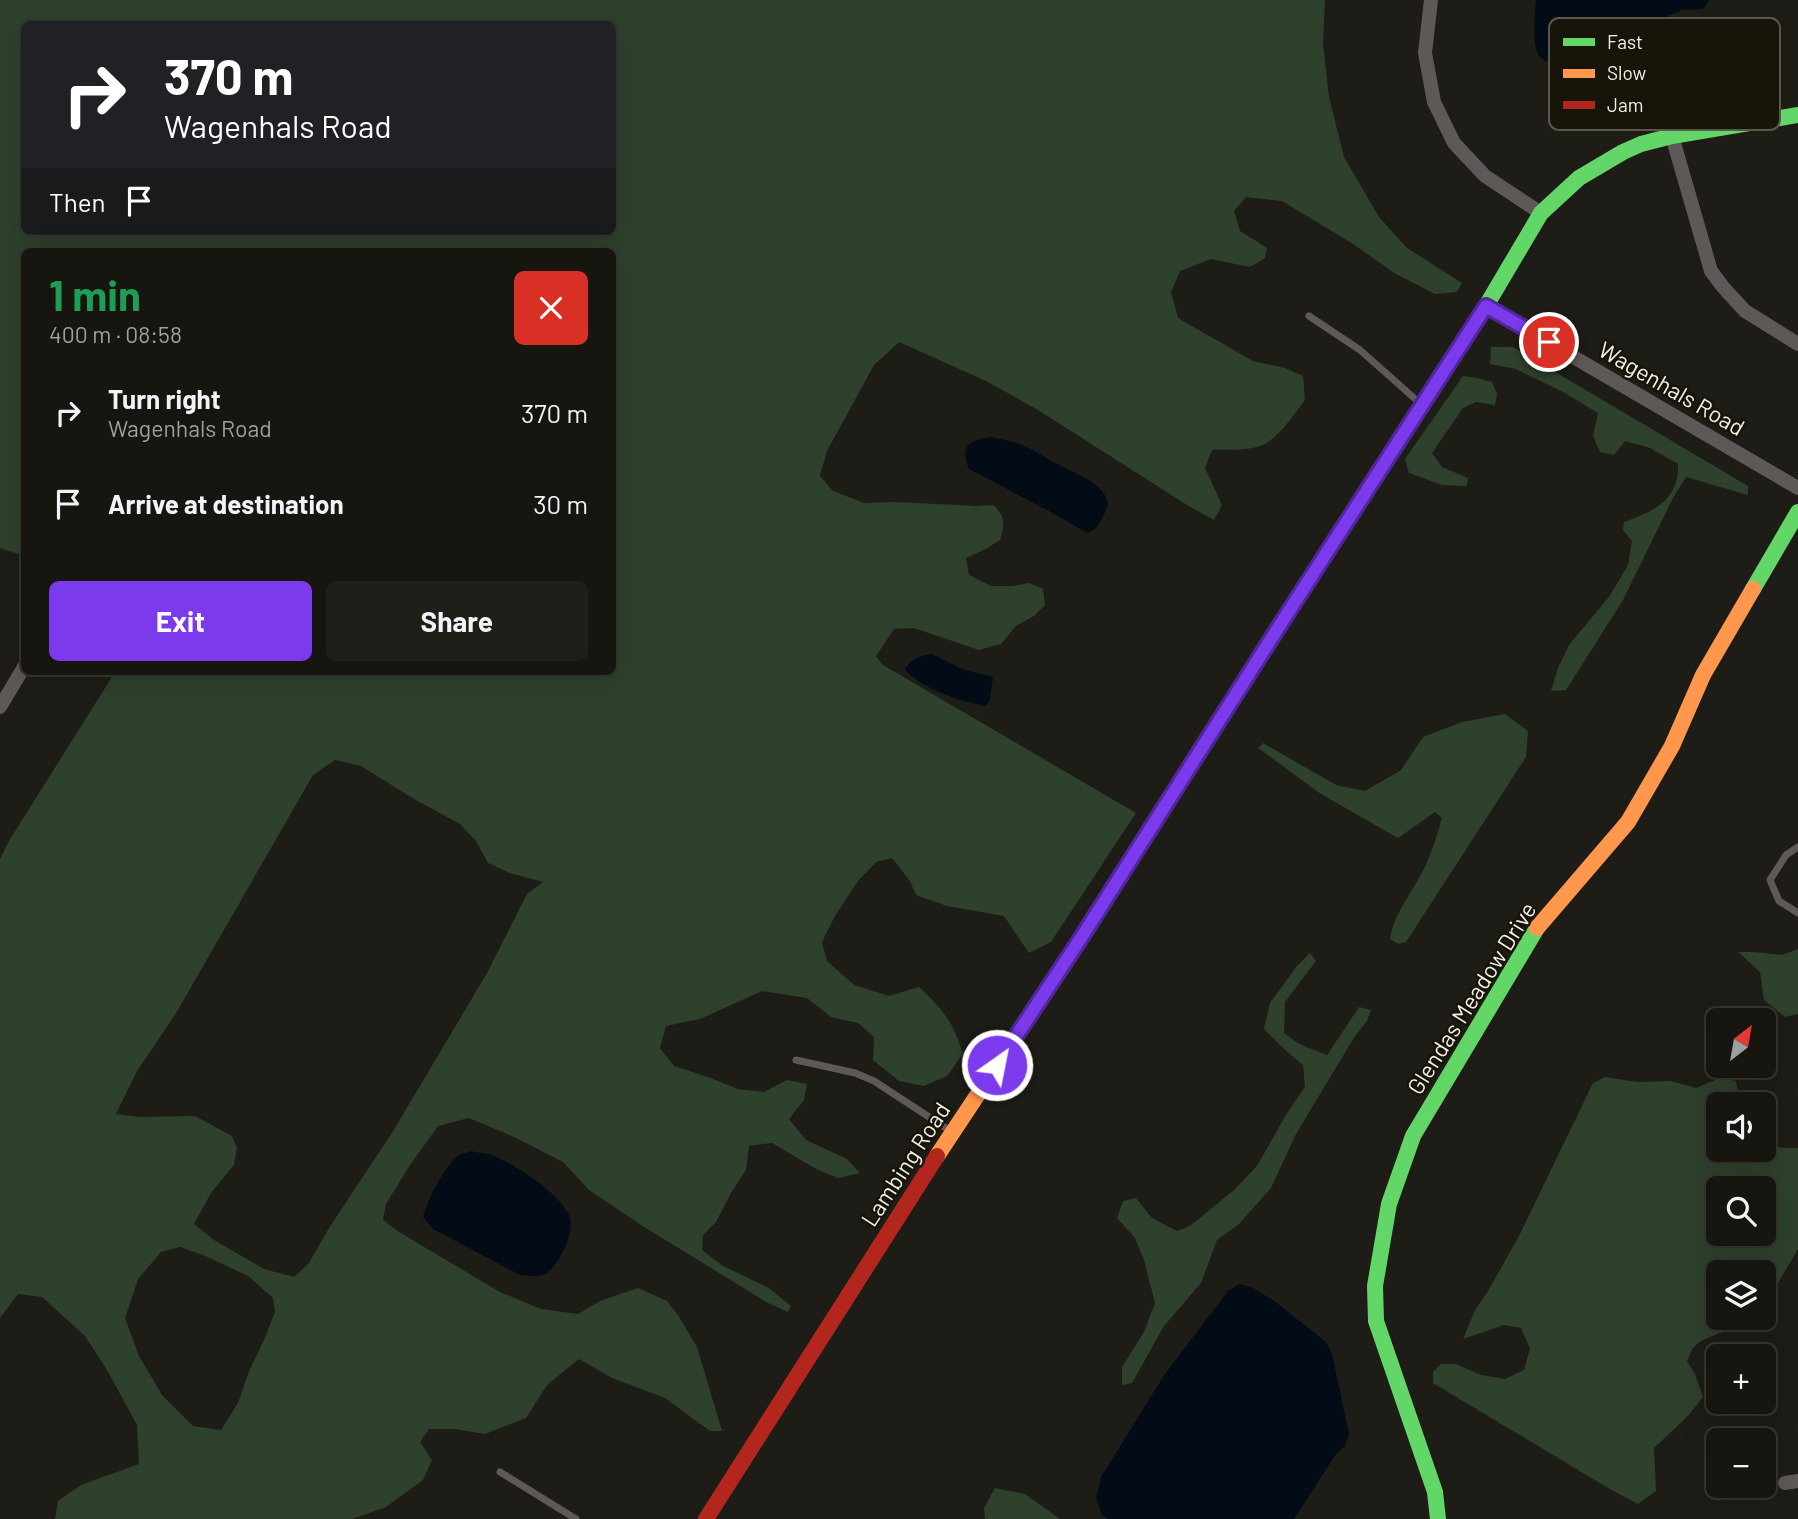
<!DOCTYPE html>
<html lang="en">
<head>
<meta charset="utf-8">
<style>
  body { margin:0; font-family:Barlow,sans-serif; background:#1f1e19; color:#f1f3f6; height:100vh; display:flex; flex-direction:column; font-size:26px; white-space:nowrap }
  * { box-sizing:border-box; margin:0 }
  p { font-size:23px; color:#9e9f9f }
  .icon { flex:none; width:38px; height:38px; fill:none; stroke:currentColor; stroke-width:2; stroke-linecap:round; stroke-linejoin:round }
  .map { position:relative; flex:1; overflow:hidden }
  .sheet { position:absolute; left:21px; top:248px; width:595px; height:427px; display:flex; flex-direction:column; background:#161510; border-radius:10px; box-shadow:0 7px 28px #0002,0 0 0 2px #353430 }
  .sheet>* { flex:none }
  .hud { position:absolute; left:21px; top:21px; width:595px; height:214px; border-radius:10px; box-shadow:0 7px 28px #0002,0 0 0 2px #353430; background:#202124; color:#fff; overflow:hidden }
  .needle { width:46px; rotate:31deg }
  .fabs { position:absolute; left:1706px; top:1008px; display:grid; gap:14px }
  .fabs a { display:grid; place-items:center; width:70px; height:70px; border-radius:10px; background:#161510; box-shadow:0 7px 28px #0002,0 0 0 2px #353430; font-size:35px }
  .pin { position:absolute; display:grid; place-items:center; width:60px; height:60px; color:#fff; margin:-30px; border:4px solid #fff; border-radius:50%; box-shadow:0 2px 7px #0007 }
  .me { position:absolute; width:77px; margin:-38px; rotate:33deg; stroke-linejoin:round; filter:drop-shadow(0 0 5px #0008) }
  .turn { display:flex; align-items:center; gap:24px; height:147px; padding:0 28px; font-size:32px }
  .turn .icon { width:91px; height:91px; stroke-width:2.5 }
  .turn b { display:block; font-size:49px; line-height:60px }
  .then { display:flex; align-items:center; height:66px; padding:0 28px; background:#0003; gap:14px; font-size:26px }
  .round { display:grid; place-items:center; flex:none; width:74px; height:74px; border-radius:10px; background:#1f1e19 }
  .headline { display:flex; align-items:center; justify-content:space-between; height:119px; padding:0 28px }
  h1 { font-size:42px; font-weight:700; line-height:52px; color:#1e9e55 }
  .primary-button { display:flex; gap:14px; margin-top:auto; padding:14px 28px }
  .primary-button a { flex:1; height:80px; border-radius:10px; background:#7c3aed; color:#fff; font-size:28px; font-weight:700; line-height:80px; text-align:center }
  .primary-button a+a { background:#1f1e19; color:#f1f3f6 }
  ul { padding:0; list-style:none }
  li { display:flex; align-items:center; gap:21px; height:91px; padding:0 28px }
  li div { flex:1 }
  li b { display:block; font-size:26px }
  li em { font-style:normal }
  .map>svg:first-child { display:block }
</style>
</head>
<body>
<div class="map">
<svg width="1798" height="1519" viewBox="0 0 1798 1519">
  <rect width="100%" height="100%" fill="#1e1c16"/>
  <g fill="#2e412c" fill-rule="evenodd">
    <path d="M 0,0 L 1325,0 L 1323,43 L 1329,97 L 1344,157 L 1379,217 L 1407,248 L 1462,283 L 1457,292 L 1435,294 L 1396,274 L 1350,242 L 1282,201 L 1246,197 L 1234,211 L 1240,231 L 1267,248 L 1265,258 L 1250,267 L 1211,259 L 1180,271 L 1171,292 L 1178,318 L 1253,361 L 1285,368 L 1303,376 L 1305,400 C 1294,414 1283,432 1268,442 C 1254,452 1228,449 1212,450 L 1205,468 L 1222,505 L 1214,520 L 1187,505 L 1038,410 L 986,381 L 899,342 L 874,365 L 827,451 L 820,476 L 833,491 L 864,503 L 895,502 L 976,506 L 993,505 C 1007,517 1004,525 1000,540 L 986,549 L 966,558 L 969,575 L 991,586 L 1012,586 L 1029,583 L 1043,589 L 1045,605 L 1034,616 L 1016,626 L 1001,644 L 979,650 L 914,628 L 894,629 L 876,656 L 883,665 L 1136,813 L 1051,942 L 1029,953 L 1004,916 L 947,906 L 916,895 L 910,881 L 892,858 L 876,862 L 858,881 L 835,916 L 822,942 L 827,961 L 854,985 L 889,996 L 919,987 C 943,1010 953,1021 963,1054 L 947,1076 L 924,1086 L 899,1081 L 873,1060 L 874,1037 L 858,1023 L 831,1017 L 807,998 L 762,991 L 700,1019 L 666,1026 L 660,1048 L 674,1066 L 708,1077 L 738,1089 L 764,1092 L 787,1080 L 807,1084 L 804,1100 L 789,1119 L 806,1140 L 847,1159 L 860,1173 L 838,1178 L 818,1170 L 772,1143 L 749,1146 L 746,1170 L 731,1193 L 716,1222 L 703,1235 L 702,1250 L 723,1266 L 769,1288 L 791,1306 L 788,1312 L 768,1303 L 641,1225 L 589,1190 L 563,1162 L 514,1137 L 469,1118 L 438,1126 L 410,1165 L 386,1204 L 383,1220 L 399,1232 L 500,1292 L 541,1309 L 578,1314 L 600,1301 L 638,1288 L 667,1301 L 678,1315 L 697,1347 L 722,1431 L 710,1431 L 665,1398 L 612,1378 L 579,1359 L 547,1385 L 526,1418 L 485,1434 L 455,1429 L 429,1429 L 420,1442 L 432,1460 L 423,1480 L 386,1507 L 352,1519 L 55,1519 L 58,1501 L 81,1485 L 139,1464 L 137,1425 L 107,1370 L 85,1336 L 42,1297 L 18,1294 L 0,1318 L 0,859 L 9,841 L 115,672 L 612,672 L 612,252 L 24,252 L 24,556 L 0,548 ZM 612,24 L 612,231 L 24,231 L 24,24 ZM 335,760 L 361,766 L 414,799 L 460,824 L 476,841 L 488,863 L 510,873 L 543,882 L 527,894 L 487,973 L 392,1133 L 329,1228 L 309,1263 L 294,1277 L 264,1269 L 214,1240 L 194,1224 L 211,1193 L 234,1165 L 237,1148 L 232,1136 L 195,1116 L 140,1117 L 116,1114 L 137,1071 L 175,1015 L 313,775 ZM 180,1247 L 203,1255 L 248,1276 L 273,1298 L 275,1312 L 264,1340 L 250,1369 L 238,1403 L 221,1430 L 193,1426 L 162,1395 L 139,1356 L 125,1318 L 138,1279 L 161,1252 Z"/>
    <path d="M 1491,347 L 1513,347 L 1748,486 L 1748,495 L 1686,477 L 1673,498 L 1623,600 L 1566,690 L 1551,691 L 1558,668 L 1569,645 L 1609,597 L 1628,565 L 1632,541 L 1623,530 L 1624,522 C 1654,511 1679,501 1678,464 L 1650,448 L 1625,441 L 1614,455 L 1600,452 L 1593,436 L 1598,413 L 1563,392 L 1516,369 L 1490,364 Z"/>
    <path d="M 1463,376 L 1478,378 L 1492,382 L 1497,394 L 1495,405 L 1476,402 L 1463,408 L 1432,453 L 1442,467 L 1468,478 L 1467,486 L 1442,485 L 1409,473 L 1405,459 Z"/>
    <path d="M 1505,714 L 1528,731 L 1526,757 L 1406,942 L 1398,944 L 1390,939 C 1393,917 1407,899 1418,880 C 1429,861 1436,839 1442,818 L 1435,812 L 1398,838 L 1321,794 L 1258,748 L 1263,743 L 1336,785 L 1365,791 L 1401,770 L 1423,737 L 1462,722 Z"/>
    <path d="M 1798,949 L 1798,1014 L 1785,1017 L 1764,1000 L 1760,972 L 1738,952 L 1754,952 L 1782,955 Z"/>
    <path d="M 1310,953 L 1316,961 L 1285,1002 L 1284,1033 L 1299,1044 L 1327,1055 L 1359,1007 L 1371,1010 L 1367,1021 L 1355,1036 L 1296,1134 L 1271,1188 L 1239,1224 L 1217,1240 L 1201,1283 L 1164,1326 L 1132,1383 L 1122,1385 L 1122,1367 L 1144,1332 L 1155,1303 L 1144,1260 L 1135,1238 L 1117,1218 L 1123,1201 L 1136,1198 L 1152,1218 L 1177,1231 L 1190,1226 L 1234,1190 L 1257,1166 L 1287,1113 L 1305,1087 L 1303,1065 L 1284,1049 L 1264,1029 L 1270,1003 L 1296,967 Z"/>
    <path d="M 1605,1077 L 1637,1082 L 1671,1081 L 1696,1088 L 1722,1077 L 1736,1081 L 1739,1104 L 1718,1104 L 1718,1150 L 1764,1150 L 1764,1147 L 1798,1148 L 1798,1249 L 1774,1290 L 1764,1301 L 1764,1272 L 1718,1272 L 1718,1318 L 1749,1318 C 1735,1333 1709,1332 1694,1347 C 1691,1350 1689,1357 1687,1361 L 1695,1374 L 1703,1397 L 1689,1415 L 1654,1448 L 1656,1491 L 1638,1504 L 1608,1488 L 1433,1383 L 1433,1372 L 1441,1364 L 1456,1364 L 1481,1375 L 1505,1379 L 1524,1370 L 1530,1348 L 1521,1328 L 1504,1325 L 1463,1339 L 1475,1310 L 1488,1291 L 1519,1236 L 1593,1083 ZM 1718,1188 L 1764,1188 L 1764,1234 L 1718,1234 Z"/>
    <path d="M 995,1488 L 1025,1494 L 1060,1519 L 985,1519 L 984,1508 Z"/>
  </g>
  <g fill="#030b16">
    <path d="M 1536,0 L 1710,0 L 1703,9 L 1682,10 L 1556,61 C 1550,62 1544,62 1540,57 C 1531,48 1535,13 1536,0 Z"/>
    <path d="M 992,437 L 1017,443 L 1035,451 L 1053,462 L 1091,481 L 1100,489 L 1105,495 L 1108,503 L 1106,510 L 1101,521 L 1094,530 L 1087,533 L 1051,512 L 969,469 C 959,445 970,440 992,437 Z"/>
    <path d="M 932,654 L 962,669 L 993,677 L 990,700 L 986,706 C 965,703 917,687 905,669 C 911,658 920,656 932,654 Z"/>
    <path d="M 471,1151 C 478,1153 486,1153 492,1155 C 514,1164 559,1193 569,1215 C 576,1230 560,1263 547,1273 C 538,1278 530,1276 520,1275 L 433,1229 L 423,1217 C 428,1200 445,1163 460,1155 C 464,1153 468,1153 471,1151 Z"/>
    <path d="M 1239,1284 L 1251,1287 L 1273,1300 L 1326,1342 L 1332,1354 L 1349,1434 L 1345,1446 L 1336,1454 L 1294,1519 L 1109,1519 L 1102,1515 L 1096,1498 L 1101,1477 L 1165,1374 L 1228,1291 Z"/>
  </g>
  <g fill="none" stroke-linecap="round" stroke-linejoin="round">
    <g stroke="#5f5858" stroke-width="7">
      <path d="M 1309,316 L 1360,350 L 1422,405"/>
      <path d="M 1798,847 L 1786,855 L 1770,880 L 1779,901 L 1798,913"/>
      <path d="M 796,1060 L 855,1073 L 874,1081 L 952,1132"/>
      <path d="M 500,1472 L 576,1519"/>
    </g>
    <g stroke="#5f5858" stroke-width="14">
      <path d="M 1431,0 L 1425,53 L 1434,102 L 1454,143 L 1485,176 L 1541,213"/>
      <path d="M 1672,136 L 1711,271 L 1723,287 L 1745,311 L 1798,344"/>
      <path d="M 1486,306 L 1798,488"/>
      <path d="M 0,707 L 24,667"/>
      <path d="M 1785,1483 L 1798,1481"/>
    </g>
    <g stroke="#63d668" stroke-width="16">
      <path d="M 1426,399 L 1486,306 L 1541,213 L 1579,178 L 1623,152 L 1641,144 L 1672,136 L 1798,115"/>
      <path d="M 1753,589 L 1798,512"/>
      <path d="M 1438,1519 L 1435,1492 L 1376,1321 L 1375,1286 L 1389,1204 L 1413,1136 L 1537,928"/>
    </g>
    <g stroke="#ff974d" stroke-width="16">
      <path d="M 1537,928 L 1628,822 L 1672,746 L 1703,675 L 1753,589"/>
      <path d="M 937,1156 L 1067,960 L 1203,745"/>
    </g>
    <g stroke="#b3261e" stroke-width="16">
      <path d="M 1203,745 L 1426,399"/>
      <path d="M 706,1519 L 937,1156"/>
    </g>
  </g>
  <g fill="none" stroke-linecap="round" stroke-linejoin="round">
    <g stroke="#51269a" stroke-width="18">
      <path id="route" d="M 997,1065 L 1081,938 L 1280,625 L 1486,306 L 1549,342"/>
    </g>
    <use href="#route" stroke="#7c3aed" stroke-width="12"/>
  </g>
  <g text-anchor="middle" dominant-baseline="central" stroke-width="5" stroke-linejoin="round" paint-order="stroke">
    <g font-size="23" fill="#f2f0e8" stroke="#171409">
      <text transform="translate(1672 388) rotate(30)">Wagenhals Road</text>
      <text transform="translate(1471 998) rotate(-58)">Glendas Meadow Drive</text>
      <text transform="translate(905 1164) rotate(-57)">Lambing Road</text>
    </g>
  </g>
  <rect x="1549" y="18" width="231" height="112" rx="10" fill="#171409" stroke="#59564c" stroke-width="2"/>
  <rect x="1563" y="38" width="32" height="8" fill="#63d668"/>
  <rect x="1563" y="69" width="32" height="9" fill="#ff974d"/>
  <rect x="1563" y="101" width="32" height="8" fill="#b3261e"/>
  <g font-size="19" fill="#f2f0e8">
    <text x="1607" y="49">Fast</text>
    <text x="1607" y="80">Slow</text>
    <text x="1607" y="112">Jam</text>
  </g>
</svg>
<div class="fabs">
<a><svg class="needle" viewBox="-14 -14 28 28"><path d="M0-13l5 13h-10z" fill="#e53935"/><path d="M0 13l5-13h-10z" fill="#9e9f9f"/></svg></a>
<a><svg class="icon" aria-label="sound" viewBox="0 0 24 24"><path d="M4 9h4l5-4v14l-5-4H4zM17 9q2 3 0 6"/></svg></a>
<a><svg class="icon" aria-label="search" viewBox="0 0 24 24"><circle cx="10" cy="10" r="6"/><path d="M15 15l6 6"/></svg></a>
<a><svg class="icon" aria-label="layers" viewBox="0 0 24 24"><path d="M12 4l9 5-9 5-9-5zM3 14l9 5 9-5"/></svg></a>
<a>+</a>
<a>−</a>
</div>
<div class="pin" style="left:1549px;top:342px;background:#d93025"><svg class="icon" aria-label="arrive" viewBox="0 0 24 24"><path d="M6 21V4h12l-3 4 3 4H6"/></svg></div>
<svg class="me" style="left:997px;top:1065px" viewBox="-20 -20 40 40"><circle r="17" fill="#7c3aed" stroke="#fff" stroke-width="3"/><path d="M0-11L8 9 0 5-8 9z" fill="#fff"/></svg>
<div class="hud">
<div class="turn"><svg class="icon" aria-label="right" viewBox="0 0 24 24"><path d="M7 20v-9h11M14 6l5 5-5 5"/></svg><div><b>370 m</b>Wagenhals Road</div></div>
<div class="then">Then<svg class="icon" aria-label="arrive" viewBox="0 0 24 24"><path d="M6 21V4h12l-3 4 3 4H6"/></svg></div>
</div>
<section class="sheet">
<div class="headline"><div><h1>1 min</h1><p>400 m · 08:58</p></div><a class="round" style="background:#d93025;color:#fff"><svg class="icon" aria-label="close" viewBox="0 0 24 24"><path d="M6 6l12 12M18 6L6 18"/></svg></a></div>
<ul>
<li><svg class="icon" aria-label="right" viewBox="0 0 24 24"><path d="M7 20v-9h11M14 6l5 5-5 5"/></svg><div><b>Turn right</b><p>Wagenhals Road</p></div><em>370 m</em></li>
<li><svg class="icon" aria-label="arrive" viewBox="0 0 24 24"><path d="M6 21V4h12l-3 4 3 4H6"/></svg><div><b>Arrive at destination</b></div><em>30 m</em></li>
</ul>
<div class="primary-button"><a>Exit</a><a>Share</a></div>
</section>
</div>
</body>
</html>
